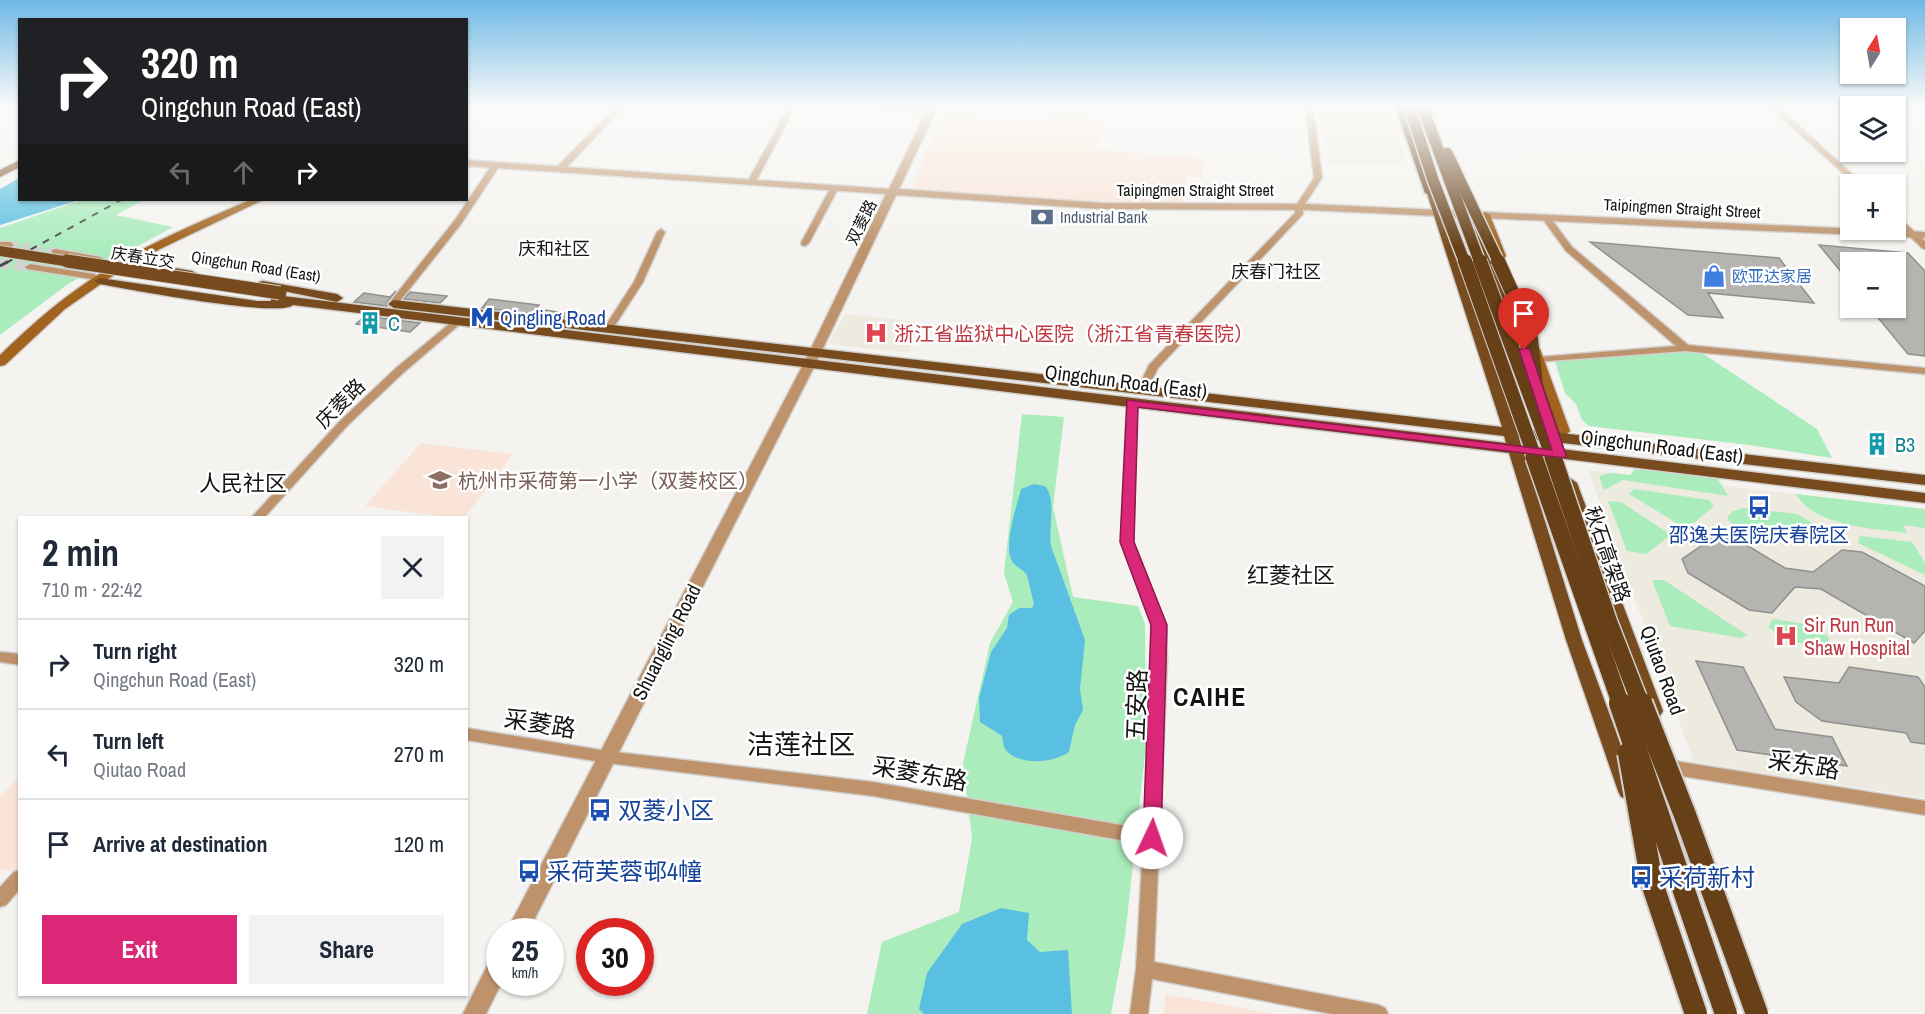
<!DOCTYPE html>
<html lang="en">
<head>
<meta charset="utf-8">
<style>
  body { margin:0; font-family:"Archivo Narrow","Noto Sans SC",sans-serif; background:#f2f2f3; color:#1f2937; height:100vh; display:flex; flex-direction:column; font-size:22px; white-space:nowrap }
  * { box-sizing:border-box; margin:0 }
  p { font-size:20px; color:#747a83 }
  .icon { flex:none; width:33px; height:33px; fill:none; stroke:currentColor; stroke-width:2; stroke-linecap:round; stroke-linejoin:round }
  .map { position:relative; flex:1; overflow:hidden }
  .drawer { position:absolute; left:18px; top:516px; width:450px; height:480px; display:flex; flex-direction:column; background:#fff; border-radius:0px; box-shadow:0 2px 4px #0004 }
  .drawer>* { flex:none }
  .guide { position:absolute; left:18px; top:18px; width:450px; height:183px; border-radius:0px; box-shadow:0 2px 4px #0004; background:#202124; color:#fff; overflow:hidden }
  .needle { width:39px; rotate:11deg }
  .controls { position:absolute; left:1840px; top:18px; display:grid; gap:12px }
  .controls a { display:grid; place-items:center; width:66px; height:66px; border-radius:0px; background:#fff; box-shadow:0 2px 4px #0004; font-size:30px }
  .speed { position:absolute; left:486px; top:918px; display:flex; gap:12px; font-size:30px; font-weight:700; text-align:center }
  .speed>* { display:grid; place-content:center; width:78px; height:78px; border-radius:50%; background:#fff; box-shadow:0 2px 4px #0004; line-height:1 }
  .speed small { font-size:15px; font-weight:400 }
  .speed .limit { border:9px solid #d22; background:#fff; color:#111 }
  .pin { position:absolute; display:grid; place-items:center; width:51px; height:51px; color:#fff; margin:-62px -26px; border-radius:50% 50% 50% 0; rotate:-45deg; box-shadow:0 0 6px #0007 }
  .pin .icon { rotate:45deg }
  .me { position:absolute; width:66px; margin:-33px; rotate:3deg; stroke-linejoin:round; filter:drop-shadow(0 0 4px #0008) }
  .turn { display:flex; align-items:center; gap:21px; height:126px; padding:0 24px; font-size:27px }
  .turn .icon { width:78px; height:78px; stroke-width:2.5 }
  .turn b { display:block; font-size:42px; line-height:51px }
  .lanes { display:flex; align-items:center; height:57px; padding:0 24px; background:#0003; justify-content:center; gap:30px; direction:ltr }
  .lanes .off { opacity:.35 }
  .round { display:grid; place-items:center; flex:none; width:63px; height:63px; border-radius:0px; background:#f2f2f3 }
  .head { display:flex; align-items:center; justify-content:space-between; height:102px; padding:0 24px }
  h1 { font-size:36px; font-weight:700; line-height:45px }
  .button { display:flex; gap:12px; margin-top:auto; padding:12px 24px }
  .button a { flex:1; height:69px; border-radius:0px; background:#db2777; color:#fff; font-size:24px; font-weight:700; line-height:69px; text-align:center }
  .button a+a { background:#f2f2f3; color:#1f2937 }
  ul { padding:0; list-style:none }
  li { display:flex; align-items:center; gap:18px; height:90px; padding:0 24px; border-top:2px solid #e0e1e3 }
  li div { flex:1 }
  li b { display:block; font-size:22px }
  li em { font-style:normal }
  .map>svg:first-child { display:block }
</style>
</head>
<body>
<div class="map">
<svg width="1925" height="1014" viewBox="0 0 1925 1014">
  <rect width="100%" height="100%" fill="#f4f3f0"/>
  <g fill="#edeadf">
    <path d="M 1317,106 L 1390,106 L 1408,166 L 1329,162 Z"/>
    <path d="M 845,314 L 920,322 L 909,353 L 829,344 Z"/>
    <path d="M 1588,470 L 1925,509 L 1925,798 L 1694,762 Z"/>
  </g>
  <g fill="#fae4d7">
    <path d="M 943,115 L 1045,123 L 1051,115 L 1105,119 L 1096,149 L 1204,159 L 1202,177 L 1187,176 L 1182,204 L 1103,203 L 919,192 L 912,187 Z"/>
    <path d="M 421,443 L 513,454 L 465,517 L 445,517 L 365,506 Z"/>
    <path d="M 19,776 L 19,873 L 0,869 L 0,797 Z"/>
    <path d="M 1165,994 L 1273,1014 L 1164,1014 Z"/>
  </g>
  <g fill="#abecbd">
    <path d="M 82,200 L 144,200 L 116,215 L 173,227 L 68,284 L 0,335 L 0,228 Z"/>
    <path d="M 1696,349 L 1817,429 L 1832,458 L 1749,445 L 1589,426 L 1582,420 L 1576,404 L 1565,393 L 1553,355 Z"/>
    <path d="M 1022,414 L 1064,417 L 1053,507 L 1073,597 L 1138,606 L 1145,624 L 1146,745 L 1125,937 L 1111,1014 L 867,1014 L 882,942 L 959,912 L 972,838 L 963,763 L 990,643 L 1013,602 L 1004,573 Z"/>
    <path d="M 1635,469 L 1718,479 L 1728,496 L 1623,480 L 1604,490 L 1599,476 L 1610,473 L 1630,475 Z"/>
    <path d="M 1634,489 L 1709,500 L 1714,506 L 1690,526 L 1680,525 L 1629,494 Z"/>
    <path d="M 1796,494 L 1925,509 L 1925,528 L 1903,525 L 1907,533 C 1875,529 1813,526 1796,494 Z"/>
    <path d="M 1608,501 L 1621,502 L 1671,535 L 1646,554 L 1627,551 Z"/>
    <path d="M 1744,508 L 1797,514 L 1821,528 L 1814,541 L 1746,533 L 1736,529 L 1727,518 L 1733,511 Z"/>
    <path d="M 1860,536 L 1912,542 L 1925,563 L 1925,575 L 1858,543 Z"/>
    <path d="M 1652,580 L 1664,580 L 1747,635 L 1742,638 L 1670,626 Z"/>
    <path d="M 1773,619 L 1818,626 L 1829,638 L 1827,648 C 1804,645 1787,642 1768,627 Z"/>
  </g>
  <g fill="#5ac0e1">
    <path d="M 19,178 L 20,200 L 79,200 L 0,225 L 0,189 Z"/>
    <path d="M 1034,484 L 1045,486 C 1057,500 1048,527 1051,546 L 1085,640 L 1080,689 L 1083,710 L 1075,725 L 1069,752 C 1054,763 1018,766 1006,750 C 1003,746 1003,741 1002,736 L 980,722 L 979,698 L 991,652 L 1007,628 L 1009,615 L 1019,608 L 1032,608 L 1034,604 L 1027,575 C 1022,568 1014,567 1011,559 C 1004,544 1017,505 1021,489 Z"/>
    <path d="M 1001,908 L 1029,913 L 1027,940 L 1040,952 L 1068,950 L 1072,1014 L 924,1014 L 919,1009 L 927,973 L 962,924 Z"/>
  </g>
  <g fill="#b5b4b1" stroke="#90908d" stroke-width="1.5">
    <path d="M 1590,242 L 1779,258 L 1814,303 L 1708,293 L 1723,318 L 1688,315 Z"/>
    <path d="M 1819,245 L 1908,253 L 1925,271 L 1925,356 L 1908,354 L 1870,308 L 1896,308 L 1896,262 L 1851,262 L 1851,284 Z"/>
    <path d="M 396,291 L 386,303 L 387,306 L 354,302 L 364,293 L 390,297 Z"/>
    <path d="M 410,292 L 447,296 L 440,303 L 404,299 Z"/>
    <path d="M 489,299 L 539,305 L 536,309 L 589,316 L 586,320 L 482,308 Z"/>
    <path d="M 365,316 L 420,323 L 410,332 L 356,324 Z"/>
    <path d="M 1714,537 L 1738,540 L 1785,568 L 1813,572 L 1842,550 L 1862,552 L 1925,586 L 1925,631 L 1914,643 L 1821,589 L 1795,587 L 1772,613 L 1749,610 L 1688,573 L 1682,559 Z"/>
    <path d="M 1696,661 L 1743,667 L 1775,729 L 1832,737 L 1847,766 L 1737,750 Z"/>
    <path d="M 1849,667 L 1918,677 L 1925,687 L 1925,744 L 1911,742 L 1906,733 L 1822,721 L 1796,702 L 1784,677 L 1839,683 Z"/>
  </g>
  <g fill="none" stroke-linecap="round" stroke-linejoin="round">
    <path stroke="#d2d2cf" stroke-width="8" stroke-dasharray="8 4" stroke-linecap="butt" d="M 10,245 L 55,252"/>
    <path stroke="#d2d2cf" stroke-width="10" stroke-dasharray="10 5" stroke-linecap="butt" d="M 0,263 L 30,267"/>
    <g stroke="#d0cfcd" stroke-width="3">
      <g id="minor">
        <path d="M 617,106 L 625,106 L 563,171 L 557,171 L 557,167 Z"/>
        <path d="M 789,106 L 796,106 L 755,183 L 748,185 L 747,183 Z"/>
        <path d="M 847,106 L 886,106 L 932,110 L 936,112 L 932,114 Z"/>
        <path d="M 1305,106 L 1313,106 L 1322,178 L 1303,207 L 1303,214 L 1158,368 L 1146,392 L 1138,392 L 1137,390 L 1149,365 L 1295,213 L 1295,207 L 1314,178 Z"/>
        <path d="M 1769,106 L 1777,106 L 1863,184 L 1855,184 Z"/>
        <path d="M 493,163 L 500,165 L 461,224 L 396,306 L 390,306 L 390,302 L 455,220 Z"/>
        <path d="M 831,187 L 838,189 L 809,243 L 805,246 L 802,245 L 801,243 Z"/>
        <path d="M 1546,215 L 1549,216 L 1572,247 L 1688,345 L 1925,368 L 1925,374 L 1685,351 L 1535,362 L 1535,358 L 1539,357 L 1676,346 L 1566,251 L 1542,218 Z"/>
        <path d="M 1896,215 L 1925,241 L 1925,249 L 1922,248 L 1896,223 Z"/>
        <path d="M 661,229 L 665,232 L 643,282 L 612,330 L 606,330 L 604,328 L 634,282 L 657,232 Z"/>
        <path d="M 0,242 L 10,242 L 14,245 L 10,248 L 0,248 Z"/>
        <path d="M 55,249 L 100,257 L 105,260 L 100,263 L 52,254 L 52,250 Z"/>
        <path d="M 30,264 L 94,274 L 105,281 L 100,284 L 91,279 L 27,269 L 25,267 Z"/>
        <path d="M 457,319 L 460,320 L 460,324 L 403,373 L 348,425 L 264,518 L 251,518 L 340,421 L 395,369 L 454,320 Z"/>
        <path d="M 1132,400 L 1137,403 L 1133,542 L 1166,625 L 1167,661 L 1154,962 L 1379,1005 L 1385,1008 L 1388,1014 L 1332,1014 L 1152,979 L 1148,1014 L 1130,1014 L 1136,969 L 1143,844 L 873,796 L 607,763 L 466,740 L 466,728 L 607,751 L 873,782 L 1144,829 L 1153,661 L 1152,625 L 1121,542 L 1127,403 Z"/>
        <path d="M 0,652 L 20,654 L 20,665 L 0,662 Z"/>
        <path d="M 1675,761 L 1925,801 L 1925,815 L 1675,775 L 1670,773 L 1667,768 L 1670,763 Z"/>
        <path d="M 20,870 L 20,889 L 6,905 L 0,907 L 0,887 L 14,872 Z"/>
      </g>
    </g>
    <g stroke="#d0cfcd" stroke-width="3">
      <g id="tertiary">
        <path d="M 929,106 L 938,106 L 899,189 L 1102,203 L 1308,204 L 1925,232 L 1925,238 L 1308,210 L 1102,209 L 896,195 L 816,363 L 528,932 L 506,932 L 804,363 L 886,194 L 466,166 L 466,160 L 889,189 Z"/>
        <path d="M 500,953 L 500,982 L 502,982 L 486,1014 L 463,1014 L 492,956 Z"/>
      </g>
    </g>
    <g stroke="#d0cfcd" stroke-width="3">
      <g id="secondary">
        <path d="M 250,200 L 263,200 L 160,249 L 111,277 L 65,309 L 5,365 L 0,366 L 0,355 C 25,331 51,307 80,287 C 132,250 192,225 250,200 Z"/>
        <path d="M 1485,212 L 1490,215 L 1506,256 L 1504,258 L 1500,259 L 1494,256 L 1480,215 Z"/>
        <path d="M 1534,345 L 1540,349 L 1570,431 L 1559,442 L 1554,443 L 1547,439 L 1556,430 L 1528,349 Z"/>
      </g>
    </g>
    <g stroke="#d0cfcd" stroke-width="3">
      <g id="primary">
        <path d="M 20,160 L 20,167 L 0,177 L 0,170 Z"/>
        <path d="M 1426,172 L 1431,175 L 1516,428 L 1545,432 L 1512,329 L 1468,218 L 1473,215 L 1478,218 L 1524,329 L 1560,433 L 1925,475 L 1925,485 L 1563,443 L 1561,449 L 1925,493 L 1925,503 L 1524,454 L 1582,640 L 1638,791 L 1635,797 L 1628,799 L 1621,797 L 1618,791 L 1566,640 L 1509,453 L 293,305 C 281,318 126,289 100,284 L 94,281 L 100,278 L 257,301 L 271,301 L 271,296 L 275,295 L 1506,443 L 1504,436 L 394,308 L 388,304 L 394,300 L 1502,427 L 1421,175 ZM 1519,438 L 1548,441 L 1551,448 L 1521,445 Z"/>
        <path d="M 128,260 L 192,271 L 198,274 L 192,277 L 124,265 L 124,261 Z"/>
        <path d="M 263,281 L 337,294 L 343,298 L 337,302 L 259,286 L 259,282 Z"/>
        <path d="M 1570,478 L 1577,483 L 1663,711 L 1660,716 L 1654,718 L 1648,716 L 1645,711 L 1563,483 Z"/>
      </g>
    </g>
    <g stroke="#d0cfcd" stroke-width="4">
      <g id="trunk">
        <path d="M 1395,106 L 1405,106 L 1437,193 L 1435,195 L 1425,193 Z"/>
        <path d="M 1526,319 L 1533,323 L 1538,338 L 1544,393 L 1537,397 L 1530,393 L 1524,338 L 1519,323 Z"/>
      </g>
    </g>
    <use href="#minor" fill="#be936c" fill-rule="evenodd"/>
    <use href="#tertiary" fill="#be936c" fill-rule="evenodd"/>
    <use href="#secondary" fill="#a1631e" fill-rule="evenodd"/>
    <use href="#primary" fill="#774b1d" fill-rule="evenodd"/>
    <use href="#trunk" fill="#674018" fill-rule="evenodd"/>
    <path stroke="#4c4c4a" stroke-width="2" stroke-dasharray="7 7" stroke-linecap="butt" d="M 6,263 L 121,200"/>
    <path stroke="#4c4c4a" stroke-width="3" stroke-dasharray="9 9" stroke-linecap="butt" d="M 0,266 L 9,261"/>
    <g stroke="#d0cfcd" stroke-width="12" stroke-linecap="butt">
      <path id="primary-bridge-far1" d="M 0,251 L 77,263"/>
    </g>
    <g stroke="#d0cfcd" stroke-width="15" stroke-linecap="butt">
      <path id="primary-bridge" d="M 67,261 L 280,293"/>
    </g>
    <g stroke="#d0cfcd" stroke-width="14" stroke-linecap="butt">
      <g id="trunk-bridge-far3">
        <path d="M 1409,106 L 1433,180 L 1465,263"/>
        <path d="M 1422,106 L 1480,263"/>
        <path d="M 1447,153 L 1499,263"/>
      </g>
    </g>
    <g stroke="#d0cfcd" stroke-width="16" stroke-linecap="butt">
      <g id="trunk-bridge-far2">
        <path d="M 1465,261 L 1535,458"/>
        <path d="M 1480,261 L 1553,458"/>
        <path d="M 1498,261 L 1526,323"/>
      </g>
    </g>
    <g stroke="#d0cfcd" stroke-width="20" stroke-linecap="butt">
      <g id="trunk-bridge-far1">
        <path d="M 1534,457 L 1621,705"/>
        <path d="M 1553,457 L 1608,620 L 1641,705"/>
      </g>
    </g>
    <g stroke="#d0cfcd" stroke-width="26" stroke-linecap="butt">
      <g id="trunk-bridge">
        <path d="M 1620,703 L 1726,1014"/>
        <path d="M 1641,703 L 1685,815 L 1757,1014"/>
        <path d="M 1629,753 L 1652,883 L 1696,1014"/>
      </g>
    </g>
    <use href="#primary-bridge-far1" stroke="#774b1d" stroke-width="10"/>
    <use href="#primary-bridge" stroke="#774b1d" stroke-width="13"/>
    <use href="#trunk-bridge-far3" stroke="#674018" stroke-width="11"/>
    <use href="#trunk-bridge-far2" stroke="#674018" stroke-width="14"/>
    <use href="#trunk-bridge-far1" stroke="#674018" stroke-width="17"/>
    <use href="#trunk-bridge" stroke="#674018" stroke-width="22"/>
  </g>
  <linearGradient id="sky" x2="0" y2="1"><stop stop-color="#6fb9e5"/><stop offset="0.43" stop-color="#fafaf8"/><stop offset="1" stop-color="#fafaf8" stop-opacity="0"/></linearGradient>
  <rect width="1925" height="248" fill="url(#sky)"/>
  <path fill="#db2777" stroke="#8e194d" stroke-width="1.5" d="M 1524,347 L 1530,350 L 1566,455 L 1565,458 L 1138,407 L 1134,542 L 1167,625 L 1161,838 L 1159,844 L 1152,846 L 1146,844 L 1143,838 L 1151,625 L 1120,542 L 1127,400 L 1552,450 L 1519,350 Z"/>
  <defs>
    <g id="bank-bare" transform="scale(1.8)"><path d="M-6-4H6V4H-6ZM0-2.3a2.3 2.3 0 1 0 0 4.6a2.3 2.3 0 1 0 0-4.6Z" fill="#5c6f8a" stroke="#fff" stroke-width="2.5" paint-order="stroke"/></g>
    <g id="shop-bare" transform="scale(1.8)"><path d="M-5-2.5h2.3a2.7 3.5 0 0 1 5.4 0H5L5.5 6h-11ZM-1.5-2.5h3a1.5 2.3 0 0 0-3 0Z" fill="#3f7fe0" stroke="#fff" stroke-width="2.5" paint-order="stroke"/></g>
    <g id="metro-bare" transform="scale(1.8)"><path d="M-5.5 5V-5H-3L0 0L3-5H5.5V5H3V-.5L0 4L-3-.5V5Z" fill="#1a4fb4" stroke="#fff" stroke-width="2.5" paint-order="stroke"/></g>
    <g id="building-bare" transform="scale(1.8)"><path d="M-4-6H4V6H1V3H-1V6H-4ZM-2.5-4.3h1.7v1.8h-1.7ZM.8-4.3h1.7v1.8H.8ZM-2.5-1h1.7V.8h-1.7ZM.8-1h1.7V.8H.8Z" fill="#0f9aa8" stroke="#fff" stroke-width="2.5" paint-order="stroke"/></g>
    <g id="hospital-bare" transform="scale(1.8)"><path d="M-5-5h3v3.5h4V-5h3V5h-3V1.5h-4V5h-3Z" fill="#e0444e" stroke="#fff" stroke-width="2.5" paint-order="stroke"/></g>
    <g id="school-bare" transform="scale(1.8)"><path d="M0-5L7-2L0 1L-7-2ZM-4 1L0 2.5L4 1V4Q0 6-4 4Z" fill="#8d6e63" stroke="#fff" stroke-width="2.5" paint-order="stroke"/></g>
    <g id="bus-bare" transform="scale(1.8)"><path d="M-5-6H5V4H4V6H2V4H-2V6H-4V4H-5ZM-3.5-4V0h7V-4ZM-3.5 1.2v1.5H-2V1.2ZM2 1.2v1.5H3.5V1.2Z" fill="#1a4fb4" stroke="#fff" stroke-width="2.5" paint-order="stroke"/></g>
  </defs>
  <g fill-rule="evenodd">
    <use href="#bank-bare" x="1042" y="217"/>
    <use href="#shop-bare" x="1714" y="276"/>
    <use href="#metro-bare" x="482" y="317"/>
    <use href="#building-bare" x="370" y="323"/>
    <use href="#hospital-bare" x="876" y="333"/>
    <use href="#building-bare" x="1877" y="444"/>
    <use href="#school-bare" x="440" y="480"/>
    <use href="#bus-bare" x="1759" y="507"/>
    <use href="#hospital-bare" x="1786" y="636"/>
    <use href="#bus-bare" x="600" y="810"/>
    <use href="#bus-bare" x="529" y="871"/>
    <use href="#bus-bare" x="1641" y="877"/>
  </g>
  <g text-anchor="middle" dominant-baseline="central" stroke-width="5" stroke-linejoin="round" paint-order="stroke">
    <g font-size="16" fill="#141413" stroke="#fff">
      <text x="1195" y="190">Taipingmen Straight Street</text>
      <text transform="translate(1682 208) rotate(3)">Taipingmen Straight Street</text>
      <text transform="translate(861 222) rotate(-64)">双菱路</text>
      <text transform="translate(143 257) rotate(9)">庆春立交</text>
      <text transform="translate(256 266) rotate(9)">Qingchun Road (East)</text>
    </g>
    <g font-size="16" fill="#4e5e75" stroke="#fff" text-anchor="start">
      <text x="1060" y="217">Industrial Bank</text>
    </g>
    <g font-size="16" fill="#366cbe" stroke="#fff" text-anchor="start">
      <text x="1732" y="276">欧亚达家居</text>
    </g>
    <g font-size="18" fill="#141413" stroke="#fff">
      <text x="554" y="248">庆和社区</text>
      <text x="1276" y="271">庆春门社区</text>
    </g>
    <g font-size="20" fill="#164399" stroke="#fff" text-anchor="start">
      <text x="500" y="317">Qingling Road</text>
      <text x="1759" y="534" text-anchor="middle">邵逸夫医院庆春院区</text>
    </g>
    <g font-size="20" fill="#0d838f" stroke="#fff" text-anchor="start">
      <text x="388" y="323">C</text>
      <text x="1895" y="444">B3</text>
    </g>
    <g font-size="20" fill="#be3a42" stroke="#fff" text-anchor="start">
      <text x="894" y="333">浙江省监狱中心医院（浙江省青春医院）</text>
      <text x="1804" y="624">Sir Run Run<tspan x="1804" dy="23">Shaw Hospital</tspan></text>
    </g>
    <g font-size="20" fill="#141413" stroke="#fff">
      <text transform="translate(1126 381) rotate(7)">Qingchun Road (East)</text>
      <text transform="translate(340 403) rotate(-45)">庆菱路</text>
      <text transform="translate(1662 446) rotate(7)">Qingchun Road (East)</text>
      <text transform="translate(1608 554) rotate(71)">秋石高架路</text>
      <text transform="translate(666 642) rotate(-63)">Shuangling Road</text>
      <text transform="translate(1663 670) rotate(70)">Qiutao Road</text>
    </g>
    <g font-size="20" fill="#785e54" stroke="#fff" text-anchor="start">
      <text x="458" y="480">杭州市采荷第一小学（双菱校区）</text>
    </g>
    <g font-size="22" fill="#141413" stroke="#fff">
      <text x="243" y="483">人民社区</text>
      <text x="1291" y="575">红菱社区</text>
    </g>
    <g font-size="24" fill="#141413" stroke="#fff">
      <text transform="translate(1136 705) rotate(-88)">五安路</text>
      <text transform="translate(540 723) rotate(9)">采菱路</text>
      <text transform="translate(1804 764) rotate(9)">采东路</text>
      <text transform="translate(920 773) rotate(10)">采菱东路</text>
    </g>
    <g font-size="24" fill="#164399" stroke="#fff" text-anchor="start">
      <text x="618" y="810">双菱小区</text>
      <text x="547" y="871">采荷芙蓉邨4幢</text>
      <text x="1659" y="877">采荷新村</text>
    </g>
    <g font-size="26" font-weight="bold" letter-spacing="1.5" fill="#141413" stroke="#fff">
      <text x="1210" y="696">CAIHE</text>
    </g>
    <g font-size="27" fill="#141413" stroke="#fff">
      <text x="801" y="744">洁莲社区</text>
    </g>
  </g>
</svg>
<div class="controls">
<a><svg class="needle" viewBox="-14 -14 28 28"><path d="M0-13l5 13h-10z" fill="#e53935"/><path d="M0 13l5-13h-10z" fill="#747a83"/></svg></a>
<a><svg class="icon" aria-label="layers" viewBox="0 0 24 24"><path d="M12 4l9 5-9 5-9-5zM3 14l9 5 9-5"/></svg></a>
<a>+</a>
<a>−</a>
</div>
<div class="speed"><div>25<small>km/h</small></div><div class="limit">30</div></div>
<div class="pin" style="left:1524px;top:350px;background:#d93025"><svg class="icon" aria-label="arrive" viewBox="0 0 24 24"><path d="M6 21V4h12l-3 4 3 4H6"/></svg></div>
<svg class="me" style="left:1152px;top:838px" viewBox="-20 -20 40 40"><circle r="19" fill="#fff"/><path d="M0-13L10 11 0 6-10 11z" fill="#db2777"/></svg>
<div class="guide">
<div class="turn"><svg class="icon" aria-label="right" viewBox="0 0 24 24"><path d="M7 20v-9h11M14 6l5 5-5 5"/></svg><div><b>320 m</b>Qingchun Road (East)</div></div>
<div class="lanes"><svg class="icon off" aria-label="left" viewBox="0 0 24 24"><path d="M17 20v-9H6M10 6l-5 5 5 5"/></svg><svg class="icon off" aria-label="ahead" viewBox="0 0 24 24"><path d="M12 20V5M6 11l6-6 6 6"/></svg><svg class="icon" aria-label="right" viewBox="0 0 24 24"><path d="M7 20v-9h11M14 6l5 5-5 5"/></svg></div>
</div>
<section class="drawer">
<div class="head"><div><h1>2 min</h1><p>710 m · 22:42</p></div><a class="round"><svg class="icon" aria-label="close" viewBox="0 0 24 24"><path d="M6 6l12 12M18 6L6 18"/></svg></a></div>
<ul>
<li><svg class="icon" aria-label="right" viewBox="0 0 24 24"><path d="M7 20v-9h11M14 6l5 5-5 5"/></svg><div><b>Turn right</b><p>Qingchun Road (East)</p></div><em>320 m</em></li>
<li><svg class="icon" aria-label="left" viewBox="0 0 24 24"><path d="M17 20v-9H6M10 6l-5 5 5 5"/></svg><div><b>Turn left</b><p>Qiutao Road</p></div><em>270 m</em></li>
<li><svg class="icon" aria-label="arrive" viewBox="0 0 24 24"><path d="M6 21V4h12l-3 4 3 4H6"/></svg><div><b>Arrive at destination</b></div><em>120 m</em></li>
</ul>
<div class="button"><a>Exit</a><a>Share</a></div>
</section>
</div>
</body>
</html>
